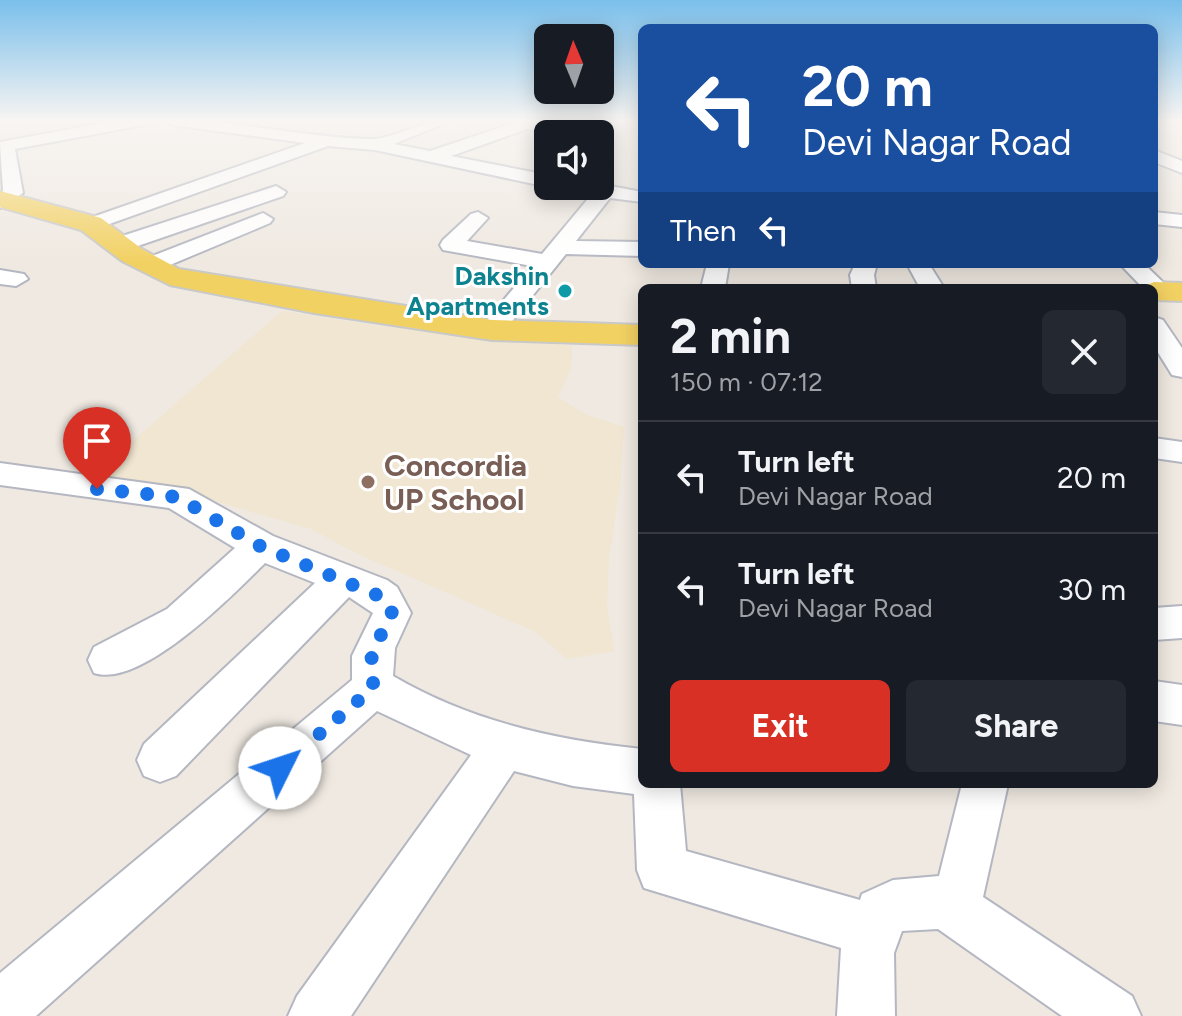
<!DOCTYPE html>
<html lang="en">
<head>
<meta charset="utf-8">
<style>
  body { margin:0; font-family:Figtree,sans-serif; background:#242831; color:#f1f3f6; height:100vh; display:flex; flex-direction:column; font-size:30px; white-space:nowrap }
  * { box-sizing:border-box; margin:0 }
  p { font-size:26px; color:#9ea1a6 }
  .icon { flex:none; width:44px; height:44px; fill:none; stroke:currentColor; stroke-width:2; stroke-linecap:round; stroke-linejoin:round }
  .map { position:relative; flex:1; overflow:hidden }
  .side { position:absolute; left:638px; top:284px; width:520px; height:504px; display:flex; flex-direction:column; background:#171b24; border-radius:12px; box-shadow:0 4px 20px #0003 }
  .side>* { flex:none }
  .hud { position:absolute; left:638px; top:24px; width:520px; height:244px; border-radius:12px; box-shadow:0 4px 20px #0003; background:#1a4fa0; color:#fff; overflow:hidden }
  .needle { width:52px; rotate:358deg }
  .fabs { position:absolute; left:534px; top:24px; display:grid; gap:16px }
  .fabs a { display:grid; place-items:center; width:80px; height:80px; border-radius:12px; background:#171b24; box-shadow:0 4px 20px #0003; font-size:40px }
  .pin { position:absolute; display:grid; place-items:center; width:68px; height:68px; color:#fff; margin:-82px -34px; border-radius:50% 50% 50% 0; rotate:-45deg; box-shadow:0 0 8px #0007 }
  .pin .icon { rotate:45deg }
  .me { position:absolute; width:88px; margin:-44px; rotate:49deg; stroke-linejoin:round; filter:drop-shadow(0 0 6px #0008) }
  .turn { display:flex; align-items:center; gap:28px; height:168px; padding:0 32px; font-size:36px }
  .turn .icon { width:104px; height:104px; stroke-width:2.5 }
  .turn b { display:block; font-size:56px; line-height:68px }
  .then { display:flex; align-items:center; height:76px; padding:0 32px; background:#0003; gap:16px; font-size:30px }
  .round { display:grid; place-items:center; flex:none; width:84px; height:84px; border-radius:12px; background:#242831 }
  .summary { display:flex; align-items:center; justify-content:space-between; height:136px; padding:0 32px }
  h1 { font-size:48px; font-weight:700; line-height:60px }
  .button { display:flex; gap:16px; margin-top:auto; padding:16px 32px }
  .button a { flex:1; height:92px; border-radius:12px; background:#d93025; color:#fff; font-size:32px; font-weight:700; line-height:92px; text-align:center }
  .button a+a { background:#242831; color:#f1f3f6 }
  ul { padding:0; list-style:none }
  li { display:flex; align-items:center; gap:24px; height:112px; padding:0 32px; border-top:2px solid #363941 }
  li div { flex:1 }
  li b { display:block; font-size:30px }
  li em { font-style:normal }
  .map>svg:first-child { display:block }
</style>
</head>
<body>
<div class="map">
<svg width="1182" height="1016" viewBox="0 0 1182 1016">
  <rect width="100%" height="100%" fill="#efe9e1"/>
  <path fill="#f0e6d1" d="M 282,311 L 373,325 L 572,346 L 571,369 L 558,397 L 585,414 L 624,427 L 620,487 L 609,557 L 607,605 L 614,651 L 567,659 L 534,631 L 358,554 L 311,529 L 170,488 L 90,478 Z"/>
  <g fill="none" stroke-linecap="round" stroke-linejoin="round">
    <g stroke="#b4b7c1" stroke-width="4">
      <g id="minor">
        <path d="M 119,120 L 152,120 L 144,125 L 15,149 L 23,193 L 0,208 L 3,191 L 0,142 Z"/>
        <path d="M 164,120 C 233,119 300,137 369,139 C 393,140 421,120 453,120 L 394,144 L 430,151 L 523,120 L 552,125 L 561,120 L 604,120 L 592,131 L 569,128 L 561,134 L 548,134 L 548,138 L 545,133 L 527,129 L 451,156 L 548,175 L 548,187 L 375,150 L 328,146 L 98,228 L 84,228 L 81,224 L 84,220 L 305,143 L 172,125 Z"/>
        <path d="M 1154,150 L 1182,161 L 1182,173 L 1154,162 Z"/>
        <path d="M 600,184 L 642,192 L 642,202 L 610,198 L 576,241 L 642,242 L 642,256 L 566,254 L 501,335 L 483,335 L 479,330 L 483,325 L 532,266 L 443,250 L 440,245 L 443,240 L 471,214 L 478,212 L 488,218 L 467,241 L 542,254 L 592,194 L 572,190 L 569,186 Z"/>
        <path d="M 276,186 L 286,192 L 283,196 L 126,250 L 118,252 L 107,245 L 110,240 Z"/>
        <path d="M 1154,212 L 1182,215 L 1182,227 L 1154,224 Z"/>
        <path d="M 263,213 L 273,219 L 270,223 L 158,270 L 142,270 L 139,265 L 142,260 Z"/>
        <path d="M 707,264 L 729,264 L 725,288 L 701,288 Z"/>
        <path d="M 855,264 L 877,264 L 874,275 L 876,288 L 852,288 L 850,275 Z"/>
        <path d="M 907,264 L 929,264 L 944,288 L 920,288 Z"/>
        <path d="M 1120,264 L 1144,264 L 1172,291 L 1168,296 L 1154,297 L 1154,288 L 1143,288 Z"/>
        <path d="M 0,270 L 24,274 L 28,279 L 16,286 L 0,284 Z"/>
        <path d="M 1154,317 L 1163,320 L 1182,348 L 1182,377 L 1172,375 L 1154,346 Z"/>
        <path d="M 1154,438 L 1182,442 L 1182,462 L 1154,458 Z"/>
        <path d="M 0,463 L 189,489 L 273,536 L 387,580 L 397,587 L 411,613 L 395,648 L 393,676 C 470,721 554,740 642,749 L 642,784 L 680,784 L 686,851 L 860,900 L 862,894 L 893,880 L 939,876 L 962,784 L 1008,784 L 983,897 L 1132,996 L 1141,1016 L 1062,1016 L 938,929 L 902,931 L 894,953 L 895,1016 L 837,1016 L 841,948 L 644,888 L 637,870 L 634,794 L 573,786 L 514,771 L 351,1016 L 288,1016 L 297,996 L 471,755 L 377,711 L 36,1016 L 0,1016 L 0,973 L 352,680 L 352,656 L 373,613 L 349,597 L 176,776 L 160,782 L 144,776 L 137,760 L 144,744 L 315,583 L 265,563 C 233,595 141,689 94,673 L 88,660 L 94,647 L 167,609 L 235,548 L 169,508 L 0,485 Z"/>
        <path d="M 1182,606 L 1182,638 L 1154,640 L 1154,608 Z"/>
        <path d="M 1154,681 L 1182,685 L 1182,725 L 1154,721 Z"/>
      </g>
    </g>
    <g stroke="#c9c9c9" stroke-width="4">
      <g id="major">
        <path d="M 0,191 L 101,218 L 142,249 L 179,269 L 492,320 L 642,325 L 642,345 L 492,340 L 314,313 L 170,285 L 122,261 L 81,230 L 0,207 Z"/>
        <path d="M 1154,282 L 1182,283 L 1182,301 L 1154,300 L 1154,288 L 1141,288 Z"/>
      </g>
    </g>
    <use href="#minor" fill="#fff" fill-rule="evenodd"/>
    <use href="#major" fill="#f2d163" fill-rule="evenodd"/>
  </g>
  <linearGradient id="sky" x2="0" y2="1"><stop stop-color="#7abfeb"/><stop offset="0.46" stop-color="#f8f5f2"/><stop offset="1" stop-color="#f8f5f2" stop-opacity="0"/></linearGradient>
  <rect width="1182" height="262" fill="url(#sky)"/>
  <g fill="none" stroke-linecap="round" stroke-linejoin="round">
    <path stroke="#1a73e8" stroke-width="14" stroke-dasharray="0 25.2" d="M 97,489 L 177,497 L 260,546 L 384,598 L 392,613 C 378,645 365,650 374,687 L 280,768"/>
  </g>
  <circle fill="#0f9aa8" stroke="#fff" stroke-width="3" cx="565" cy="291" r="8"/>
  <circle fill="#8d6e63" stroke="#fff" stroke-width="3" cx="368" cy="482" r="8"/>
  <g text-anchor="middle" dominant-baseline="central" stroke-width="6" stroke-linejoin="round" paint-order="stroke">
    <g font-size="26" font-weight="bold" fill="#0d838f" stroke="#fff" text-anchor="end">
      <text x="549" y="276">Dakshin<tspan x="549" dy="30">Apartments</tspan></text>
    </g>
    <g font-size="30" font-weight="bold" fill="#785e54" stroke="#fff" text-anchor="start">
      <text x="384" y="465">Concordia<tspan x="384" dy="34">UP School</tspan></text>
    </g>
  </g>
</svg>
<div class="fabs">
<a><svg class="needle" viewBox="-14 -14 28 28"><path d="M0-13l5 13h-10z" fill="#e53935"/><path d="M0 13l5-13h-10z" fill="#9ea1a6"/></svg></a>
<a><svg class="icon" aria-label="sound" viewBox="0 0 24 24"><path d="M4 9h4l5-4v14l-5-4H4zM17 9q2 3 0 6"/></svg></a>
</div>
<div class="pin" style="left:97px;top:489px;background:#d93025"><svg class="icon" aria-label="arrive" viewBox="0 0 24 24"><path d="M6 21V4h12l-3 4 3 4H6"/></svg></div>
<svg class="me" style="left:280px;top:768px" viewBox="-20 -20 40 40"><circle r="19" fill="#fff"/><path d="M0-13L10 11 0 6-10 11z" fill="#1a73e8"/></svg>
<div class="hud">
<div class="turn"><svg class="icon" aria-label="left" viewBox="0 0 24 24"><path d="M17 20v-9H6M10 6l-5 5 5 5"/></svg><div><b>20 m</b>Devi Nagar Road</div></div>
<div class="then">Then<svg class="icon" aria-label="left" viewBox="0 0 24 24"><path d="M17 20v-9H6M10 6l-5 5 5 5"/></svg></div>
</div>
<section class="side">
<div class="summary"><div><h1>2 min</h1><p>150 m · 07:12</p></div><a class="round"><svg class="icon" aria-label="close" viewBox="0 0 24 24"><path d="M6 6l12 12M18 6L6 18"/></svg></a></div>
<ul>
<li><svg class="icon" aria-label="left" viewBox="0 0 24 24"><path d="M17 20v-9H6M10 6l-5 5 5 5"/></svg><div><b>Turn left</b><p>Devi Nagar Road</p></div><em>20 m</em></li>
<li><svg class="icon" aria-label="left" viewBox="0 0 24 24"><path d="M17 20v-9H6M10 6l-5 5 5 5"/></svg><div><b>Turn left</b><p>Devi Nagar Road</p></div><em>30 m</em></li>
</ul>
<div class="button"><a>Exit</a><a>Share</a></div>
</section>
</div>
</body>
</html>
